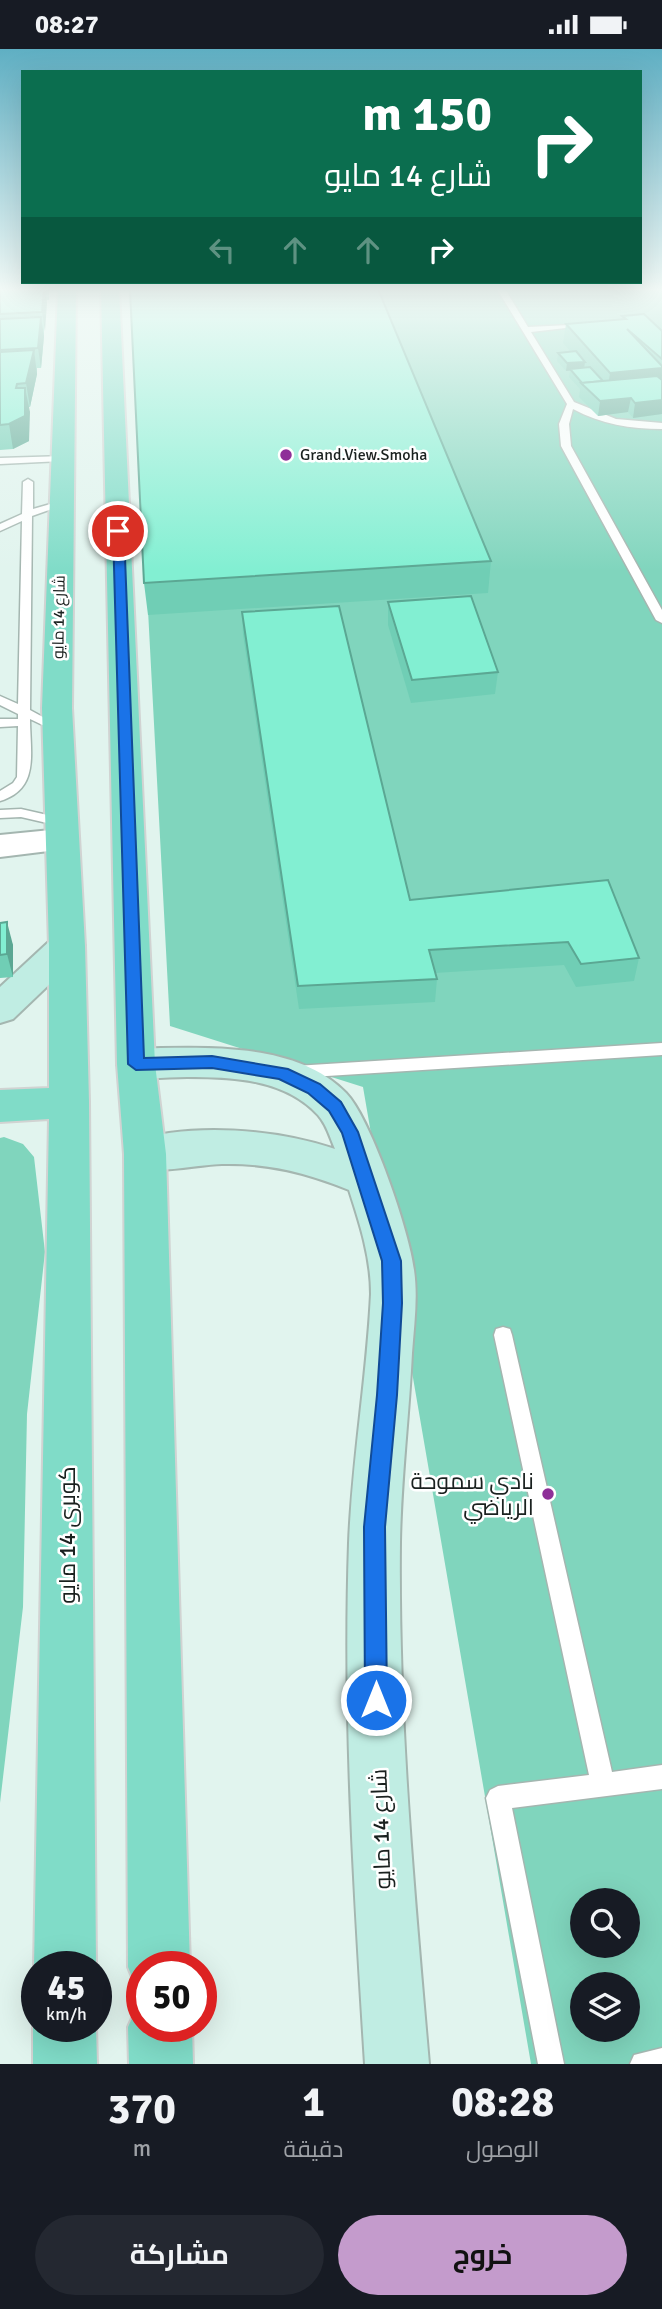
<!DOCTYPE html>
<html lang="ar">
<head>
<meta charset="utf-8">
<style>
  body { margin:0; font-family:Signika,Cairo,sans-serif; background:#242831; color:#f1f3f6; direction:rtl; height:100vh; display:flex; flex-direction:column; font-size:26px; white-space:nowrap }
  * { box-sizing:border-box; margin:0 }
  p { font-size:23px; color:#9ea1a6 }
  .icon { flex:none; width:38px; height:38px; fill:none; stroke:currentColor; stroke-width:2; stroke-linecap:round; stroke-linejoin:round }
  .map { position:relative; height:2015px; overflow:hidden; direction:ltr }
  .side { display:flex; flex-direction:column; background:#171b24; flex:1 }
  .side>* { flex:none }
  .banner { position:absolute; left:21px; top:21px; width:621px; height:214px; border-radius:0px; box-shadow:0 7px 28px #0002; direction:rtl; background:#0b6e4f; color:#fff; overflow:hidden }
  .buttons { position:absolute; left:570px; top:1839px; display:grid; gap:14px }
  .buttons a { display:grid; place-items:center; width:70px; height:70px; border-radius:50%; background:#171b24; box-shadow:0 7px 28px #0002; font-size:35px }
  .speed { position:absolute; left:21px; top:1902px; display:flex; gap:14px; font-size:35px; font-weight:700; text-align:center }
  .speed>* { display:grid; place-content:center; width:91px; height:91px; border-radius:50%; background:#171b24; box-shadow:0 7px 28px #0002; line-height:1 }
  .speed small { font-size:18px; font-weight:400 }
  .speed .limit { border:10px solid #d22; background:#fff; color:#111 }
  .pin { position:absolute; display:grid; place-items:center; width:60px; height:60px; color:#fff; margin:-30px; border:4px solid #fff; border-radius:50%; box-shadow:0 2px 7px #0007 }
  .me { position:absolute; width:77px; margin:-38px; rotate:0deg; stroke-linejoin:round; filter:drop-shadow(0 0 5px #0008) }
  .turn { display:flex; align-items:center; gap:24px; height:147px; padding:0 35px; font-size:32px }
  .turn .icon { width:91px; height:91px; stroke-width:2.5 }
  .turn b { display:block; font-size:49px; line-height:60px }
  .lanes { display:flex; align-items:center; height:66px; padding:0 35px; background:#0003; justify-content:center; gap:35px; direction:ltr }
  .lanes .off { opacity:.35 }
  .eta { display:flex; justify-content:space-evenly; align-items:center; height:119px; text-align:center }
  .eta b { font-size:42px; font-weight:700; line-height:49px }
  .cta { display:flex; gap:14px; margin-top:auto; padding:14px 35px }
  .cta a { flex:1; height:80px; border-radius:42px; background:#c49bcc; color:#111; font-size:28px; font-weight:700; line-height:80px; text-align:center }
  .cta a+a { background:#242831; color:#f1f3f6 }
  .status { display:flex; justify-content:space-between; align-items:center; height:49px; padding:0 35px; background:#171b24; direction:ltr }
  .status svg { height:19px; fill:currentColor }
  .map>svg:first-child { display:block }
</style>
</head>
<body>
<div class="status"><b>08:27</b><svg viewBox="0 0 49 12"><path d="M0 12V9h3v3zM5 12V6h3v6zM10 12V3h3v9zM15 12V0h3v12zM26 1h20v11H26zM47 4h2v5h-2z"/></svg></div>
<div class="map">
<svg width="662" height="2015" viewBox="0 0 662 2015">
  <rect width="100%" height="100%" fill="#e1f4ee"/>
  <g fill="#80d5bd" fill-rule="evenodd">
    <path d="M 131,240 L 662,240 L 662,2015 L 531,2015 L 363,1038 L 170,977 ZM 583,1852 L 628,1852 L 628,1897 L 583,1897 ZM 583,1936 L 628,1936 L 628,1981 L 583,1981 Z"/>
    <path d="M 4,1088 L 23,1095 L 34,1108 L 45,1203 L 27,1365 L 23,1558 L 0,1754 L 0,1089 Z"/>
  </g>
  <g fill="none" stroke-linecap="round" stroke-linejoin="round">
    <g stroke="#a4b6b0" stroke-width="3">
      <g id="service">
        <path d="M 497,240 L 505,240 L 528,278 L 570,276 L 574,278 L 531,283 L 574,353 L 616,370 L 662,374 L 662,380 C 631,380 601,375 573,360 L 569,375 L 571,397 L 662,561 L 662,574 L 656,571 L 561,397 L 559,375 L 567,355 Z"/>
        <path d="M 65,407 L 67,409 L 62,412 L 0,415 L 0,409 Z"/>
        <path d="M 28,430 L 33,433 L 33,460 L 61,452 L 66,455 L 32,467 L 30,661 L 63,679 L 57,683 L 30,670 C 30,704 40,740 0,752 L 0,742 L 13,734 L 17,728 L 18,677 L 0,678 L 0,670 L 18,670 L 18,665 L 0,656 L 0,647 L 18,655 L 22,472 L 0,482 L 0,475 L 22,465 L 23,433 Z"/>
        <path d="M 21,760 L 65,770 L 67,773 L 60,777 L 21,768 L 0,769 L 0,761 Z"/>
        <path d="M 662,994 L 662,1006 L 295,1029 L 289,1027 L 287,1023 L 289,1019 L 295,1017 Z"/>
        <path d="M 503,1278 L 510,1280 L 512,1286 L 612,1723 L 662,1716 L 662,1740 L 512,1759 L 564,2015 L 538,2015 L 486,1749 L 490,1741 L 498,1737 L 589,1726 L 494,1286 L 496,1280 Z"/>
        <path d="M 662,1999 L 662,2015 L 630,2015 L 634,2006 Z"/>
      </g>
    </g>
    <g stroke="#a4b6b0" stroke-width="4">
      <path id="tertiary" d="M 61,780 L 73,783 L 77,791 L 73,799 L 0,808 L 0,786 Z"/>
    </g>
    <g stroke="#a4b6b0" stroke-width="4">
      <g id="secondary">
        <path d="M 67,885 L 80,888 L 85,897 L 80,906 L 13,970 L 0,974 L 0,938 L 54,888 Z"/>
        <path d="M 161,999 C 221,998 301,997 346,1044 C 371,1070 410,1184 414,1221 C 418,1248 414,1276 412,1304 C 409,1367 401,1430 400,1493 C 398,1667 414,1842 429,2015 L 365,2015 C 354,1842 343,1668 349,1494 C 352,1411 367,1329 371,1245 C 371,1209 360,1175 349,1141 C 307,1124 268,1114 222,1115 C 193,1116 159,1126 130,1117 L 124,1105 L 130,1093 C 191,1073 275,1080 335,1100 C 330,1089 327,1076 318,1066 C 285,1030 233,1028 187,1028 C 165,1028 143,1032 122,1025 L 117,1015 L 122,1005 L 136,1000 Z"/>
      </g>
    </g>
    <g stroke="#d1d3d2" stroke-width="4">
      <g id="primary">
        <path d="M 58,240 L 76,240 L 72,659 L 85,897 L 89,1053 L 96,1918 L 37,1918 L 37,1925 L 34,1918 L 49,1070 L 0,1073 L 0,1041 L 49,1039 L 49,897 L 42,659 Z"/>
        <path d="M 101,240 L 119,240 L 155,1015 L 166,1105 L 190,1918 L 142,1918 L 142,1942 L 137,1940 L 128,1918 L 124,1105 L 117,1015 Z"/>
        <path d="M 142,1954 L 142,1978 L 192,1978 L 193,2015 L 129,2015 L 128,1978 L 138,1956 Z"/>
        <path d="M 37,1970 L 37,1978 L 96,1977 L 97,2015 L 33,2015 L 33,1978 Z"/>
      </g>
    </g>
    <use href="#service" fill="#fff" fill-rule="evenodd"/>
    <use href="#tertiary" fill="#fff" fill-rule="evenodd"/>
    <use href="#secondary" fill="#c0ede3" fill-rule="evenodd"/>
    <use href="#primary" fill="#80dcc8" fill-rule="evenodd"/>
  </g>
  <g fill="#70ceb5">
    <path d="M 0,240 L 49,240 L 49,251 L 47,251 L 44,282 L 44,287 L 41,319 L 37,319 L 37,325 L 30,358 L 29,358 L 29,392 L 13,400 L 0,401 Z"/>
    <path d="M 148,240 L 378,240 L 491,512 L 488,544 L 148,566 L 144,534 Z"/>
    <path d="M 622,267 L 662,282 L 662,365 L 633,369 L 628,363 L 598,367 L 579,348 L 580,340 L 569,328 L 570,321 L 566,322 L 557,312 L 558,304 L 571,303 L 563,294 L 566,275 L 621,270 Z"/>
    <path d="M 388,553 L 498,623 L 495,645 L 411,654 L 388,576 Z"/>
    <path d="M 242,563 L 410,851 L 639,909 L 634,932 L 576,938 L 564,916 L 435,924 L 437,930 L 435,953 L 299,960 L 243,585 Z"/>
    <path d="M 0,874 L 13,896 L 13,928 L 0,929 Z"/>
  </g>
  <g fill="#5ba793">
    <path d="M 44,240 L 45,240 L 47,254 L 45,282 L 42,263 Z"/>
    <path d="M 41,268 L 44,287 L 41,319 L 38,299 Z"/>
    <path d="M 34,301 L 37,325 L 30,358 L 26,334 Z"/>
    <path d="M 585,313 L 584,320 L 566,322 L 567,314 Z"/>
    <path d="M 662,319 L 662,328 L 660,339 L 607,344 L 610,324 Z"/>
    <path d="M 25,339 L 30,363 L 29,392 L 13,400 L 9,375 Z"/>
    <path d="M 631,349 L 628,363 L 598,367 L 600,352 Z"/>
    <path d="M 662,351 L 662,365 L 633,369 L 635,354 Z"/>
    <path d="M 7,873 L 13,896 L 13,928 L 7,905 Z"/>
  </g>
  <g fill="#82efd2" stroke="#5ba793" stroke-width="2">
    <path d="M 0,240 L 44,240 L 42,263 L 0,265 Z"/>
    <path d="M 151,240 L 193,240 L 151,241 Z"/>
    <path d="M 193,240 L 378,240 L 491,512 L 144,534 L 130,241 Z"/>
    <path d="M 644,265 L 662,282 L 662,310 L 627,280 L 662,317 L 662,319 L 610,324 L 566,275 L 626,270 L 622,267 Z"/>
    <path d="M 41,268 L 38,299 L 0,301 L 0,270 Z"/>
    <path d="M 34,301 L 26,334 L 17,335 L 16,339 L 25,339 L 25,367 L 9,375 L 0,376 L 0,303 Z"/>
    <path d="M 576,302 L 585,313 L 567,314 L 558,304 Z"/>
    <path d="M 590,318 L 603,332 L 582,334 L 570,320 Z"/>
    <path d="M 657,327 L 662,331 L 662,351 L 635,354 L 631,349 L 600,352 L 581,334 Z"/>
    <path d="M 471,547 L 498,623 L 412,631 L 388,553 Z"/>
    <path d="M 339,557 L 410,851 L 608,831 L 639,909 L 581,915 L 568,893 L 429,901 L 437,930 L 298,937 L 242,563 Z"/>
    <path d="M 7,873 L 7,905 L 0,906 L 0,874 Z"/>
  </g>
  <linearGradient id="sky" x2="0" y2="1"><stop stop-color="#5fafc3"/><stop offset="0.46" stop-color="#f2faf7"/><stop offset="1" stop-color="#f2faf7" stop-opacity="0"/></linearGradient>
  <rect width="662" height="522" fill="url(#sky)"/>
  <path fill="#1a73e8" stroke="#114b97" stroke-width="2" d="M 118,479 L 124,482 L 144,1009 L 212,1007 L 288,1020 L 320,1035 L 341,1053 L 358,1083 L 401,1212 L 402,1254 L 397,1346 L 385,1478 L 387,1651 L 384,1659 L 376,1662 L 368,1659 L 365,1651 L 364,1478 L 377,1346 L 383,1254 L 382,1212 L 342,1084 L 329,1062 L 308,1044 L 279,1030 L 212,1019 L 136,1021 L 128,1015 L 113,482 Z"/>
  <g fill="#8e2f98" stroke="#fff" stroke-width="2.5">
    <circle cx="286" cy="406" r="7"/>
    <circle cx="548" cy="1445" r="7"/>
  </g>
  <g text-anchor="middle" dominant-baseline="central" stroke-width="5" stroke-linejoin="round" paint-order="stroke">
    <g font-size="16" fill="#1a211f" stroke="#fff" text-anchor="start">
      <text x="300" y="406">Grand.View.Smoha</text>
    </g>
    <g font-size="16" fill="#1a211f" stroke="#fff">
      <text transform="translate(59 568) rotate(-89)">شارع 14 مايو</text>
    </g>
    <g font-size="23" fill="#1a211f" stroke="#fff" text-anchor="end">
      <text x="534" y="1432">نادي سموحة<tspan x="534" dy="26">الرياضي</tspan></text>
    </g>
    <g font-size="23" fill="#1a211f" stroke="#fff">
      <text transform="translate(67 1486) rotate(-90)">كوبرى 14 مايو</text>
      <text transform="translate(381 1780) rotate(-92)">شارع 14 مايو</text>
    </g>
  </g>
</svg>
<div class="buttons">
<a><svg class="icon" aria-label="search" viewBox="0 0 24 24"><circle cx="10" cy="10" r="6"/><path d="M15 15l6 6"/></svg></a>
<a><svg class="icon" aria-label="layers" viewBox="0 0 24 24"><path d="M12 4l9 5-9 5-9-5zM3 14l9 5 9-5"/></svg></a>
</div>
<div class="speed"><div>45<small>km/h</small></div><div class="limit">50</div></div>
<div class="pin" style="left:118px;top:482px;background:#d93025"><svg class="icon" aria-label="arrive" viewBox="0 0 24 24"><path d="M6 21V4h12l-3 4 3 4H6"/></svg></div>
<svg class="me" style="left:376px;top:1651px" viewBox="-20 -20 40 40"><circle r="17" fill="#1a73e8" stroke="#fff" stroke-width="3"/><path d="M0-11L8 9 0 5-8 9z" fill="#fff"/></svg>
<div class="banner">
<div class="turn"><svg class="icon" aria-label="right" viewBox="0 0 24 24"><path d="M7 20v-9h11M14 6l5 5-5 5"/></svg><div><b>150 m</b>شارع 14 مايو</div></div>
<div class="lanes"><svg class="icon off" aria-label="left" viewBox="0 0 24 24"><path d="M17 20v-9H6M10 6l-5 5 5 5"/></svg><svg class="icon off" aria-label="ahead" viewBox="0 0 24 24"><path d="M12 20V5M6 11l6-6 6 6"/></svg><svg class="icon off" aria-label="ahead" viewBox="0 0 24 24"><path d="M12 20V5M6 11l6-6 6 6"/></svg><svg class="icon" aria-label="right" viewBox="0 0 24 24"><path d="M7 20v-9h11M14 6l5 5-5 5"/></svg></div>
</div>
</div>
<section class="side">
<div class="eta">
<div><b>08:28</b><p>الوصول</p></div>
<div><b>1</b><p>دقيقة</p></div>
<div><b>370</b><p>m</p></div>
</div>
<div class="cta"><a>خروج</a><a>مشاركة</a></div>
</section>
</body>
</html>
